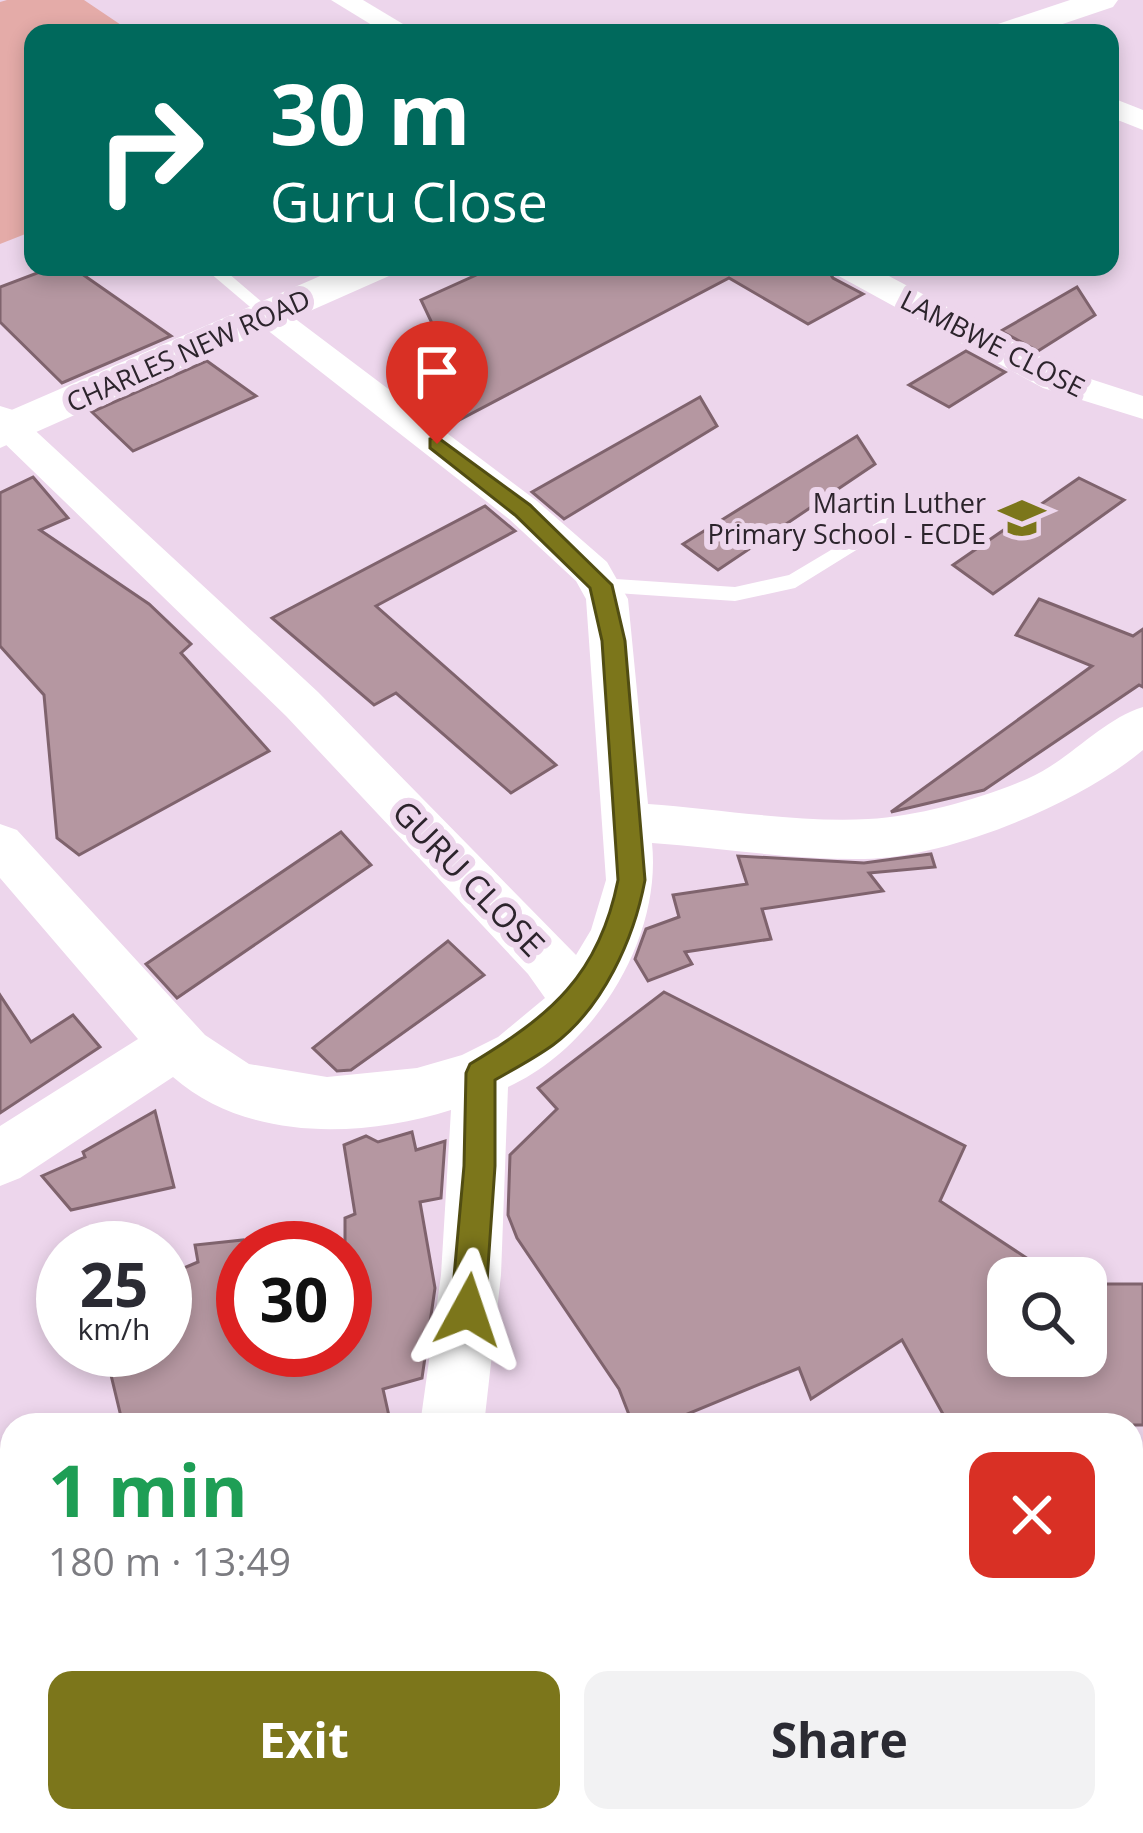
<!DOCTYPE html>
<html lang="en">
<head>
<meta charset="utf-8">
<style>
  body { margin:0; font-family:"Open Sans",sans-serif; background:#f2f2f3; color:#2b2b33; height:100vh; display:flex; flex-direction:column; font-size:45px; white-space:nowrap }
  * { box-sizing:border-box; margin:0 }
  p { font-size:39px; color:#7c7c81 }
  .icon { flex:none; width:66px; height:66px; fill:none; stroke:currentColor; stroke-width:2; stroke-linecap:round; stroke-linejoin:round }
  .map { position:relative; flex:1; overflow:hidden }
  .panel { position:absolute; left:0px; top:1413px; width:1143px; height:420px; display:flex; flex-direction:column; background:#fff; border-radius:36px 36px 0 0; box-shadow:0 6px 18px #0003 }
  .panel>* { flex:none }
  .banner { position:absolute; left:24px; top:24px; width:1095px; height:252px; border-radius:24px; box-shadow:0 6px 18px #0003; background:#00695c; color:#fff; overflow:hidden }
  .controls { position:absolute; left:987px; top:1257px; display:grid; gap:24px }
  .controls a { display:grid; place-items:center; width:120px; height:120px; border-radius:24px; background:#fff; box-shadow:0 6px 18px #0003; font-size:60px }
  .speed { position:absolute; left:36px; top:1221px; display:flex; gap:24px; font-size:60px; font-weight:700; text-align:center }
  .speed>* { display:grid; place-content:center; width:156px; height:156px; border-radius:50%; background:#fff; box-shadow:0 6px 18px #0003; line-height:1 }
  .speed small { font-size:30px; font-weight:400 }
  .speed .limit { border:18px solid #d22; background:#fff; color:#111 }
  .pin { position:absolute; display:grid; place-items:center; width:102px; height:102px; color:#fff; margin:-123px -51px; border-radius:50% 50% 50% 0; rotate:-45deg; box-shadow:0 0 12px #0007 }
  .pin .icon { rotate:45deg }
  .me { position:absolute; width:132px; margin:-66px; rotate:5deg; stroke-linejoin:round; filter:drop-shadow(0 0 9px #0008) }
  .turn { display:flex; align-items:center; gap:42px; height:252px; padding:0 48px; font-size:54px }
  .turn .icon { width:156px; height:156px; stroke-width:2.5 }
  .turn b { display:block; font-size:84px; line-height:102px }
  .round { display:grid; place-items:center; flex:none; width:126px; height:126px; border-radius:24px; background:#f2f2f3 }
  .head { display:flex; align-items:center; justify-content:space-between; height:204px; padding:0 48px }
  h1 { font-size:72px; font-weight:700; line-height:90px; color:#1e9e55 }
  .button { display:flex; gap:24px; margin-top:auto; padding:24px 48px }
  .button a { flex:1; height:138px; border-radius:24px; background:#7c761b; color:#fff; font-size:48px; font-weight:700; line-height:138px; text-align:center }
  .button a+a { background:#f2f2f3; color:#2b2b33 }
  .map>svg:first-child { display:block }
</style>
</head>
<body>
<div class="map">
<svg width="1143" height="1833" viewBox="0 0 1143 1833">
  <rect width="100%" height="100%" fill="#edd6ec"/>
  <path fill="#e4aba8" d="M 7,0 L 84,0 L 133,33 L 33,33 L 33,231 L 0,244 L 0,2 Z"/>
  <g fill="#b597a1" stroke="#7f636d" stroke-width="3">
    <path d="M 53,267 L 72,267 L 171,336 L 62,383 L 0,322 L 0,287 Z"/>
    <path d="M 494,267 L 826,267 L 833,278 L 863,294 L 808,324 L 729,278 L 446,427 L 408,398 L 456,374 L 421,300 Z"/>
    <path d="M 1077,287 L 1095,315 L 1038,351 L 1001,331 Z"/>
    <path d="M 966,351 L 1005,372 L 949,407 L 909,385 Z"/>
    <path d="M 207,361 L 256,396 L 133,451 L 92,412 Z"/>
    <path d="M 700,397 L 717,426 L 564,519 L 532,492 Z"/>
    <path d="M 857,436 L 875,464 L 718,570 L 683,544 Z"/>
    <path d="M 33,477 L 68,518 L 40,530 L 149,604 L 191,644 L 181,653 L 269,751 L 79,855 L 57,838 L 44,695 L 0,646 L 0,493 Z"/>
    <path d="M 1079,478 L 1124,500 L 993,594 L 953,565 Z"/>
    <path d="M 485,506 L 515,531 L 376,606 L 556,765 L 511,793 L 396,693 L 374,705 L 272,618 Z"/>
    <path d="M 1039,599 L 1133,636 L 1143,629 L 1143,687 L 1139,685 L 984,790 L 891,812 L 1092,666 L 1016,635 Z"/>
    <path d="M 341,832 L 371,865 L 177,998 L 146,964 Z"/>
    <path d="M 931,854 L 935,867 L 869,873 L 883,891 L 762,909 L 771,939 L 685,952 L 692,964 L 648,981 L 635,959 L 646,929 L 679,917 L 673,895 L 747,884 L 738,856 L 864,863 Z"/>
    <path d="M 448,941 L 484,975 L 351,1070 L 337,1071 L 313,1048 Z"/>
    <path d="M 664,992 L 965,1146 L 940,1201 L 1057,1278 L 1008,1278 L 1008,1356 L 1086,1356 L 1086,1284 L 1143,1284 L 1143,1425 L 949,1425 L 902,1340 L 811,1399 L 799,1368 L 661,1425 L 633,1425 L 619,1389 L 517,1238 L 508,1215 L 510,1155 L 557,1109 L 538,1088 Z"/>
    <path d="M 0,995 L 31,1042 L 73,1015 L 100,1047 L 0,1113 Z"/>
    <path d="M 155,1111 L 174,1187 L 71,1210 L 42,1176 L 85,1157 L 83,1152 Z"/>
    <path d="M 412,1132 L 416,1150 L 445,1141 L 441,1198 L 420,1202 L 435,1288 L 422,1378 L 383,1389 L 391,1425 L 123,1425 L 105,1350 L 165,1350 L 165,1276 L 198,1262 L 195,1245 L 243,1240 L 243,1350 L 345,1350 L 345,1218 L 355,1214 L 344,1145 L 366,1136 L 378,1142 Z"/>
  </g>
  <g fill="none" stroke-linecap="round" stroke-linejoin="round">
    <g fill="#fff" fill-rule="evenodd">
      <path d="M 203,267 L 221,267 L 277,315 L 263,318 Z"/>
      <path d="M 888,516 L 897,522 L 895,526 L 795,588 L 735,601 L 601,592 L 591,585 L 601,578 L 735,587 L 789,575 Z"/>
    </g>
    <g fill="#fff" fill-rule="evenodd">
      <path d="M 331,0 L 363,0 L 418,33 L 385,33 Z"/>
      <path d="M 1110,97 L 1143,110 L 1143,130 L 1110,117 Z"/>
      <path d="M 830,267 L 872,267 L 1069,372 L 1143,396 L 1143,419 L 1043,388 L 835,274 Z"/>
      <path d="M 269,305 L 281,308 L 537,501 L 607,562 L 628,599 L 648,804 C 717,809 801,823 868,819 C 920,816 979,799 1027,779 C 1069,761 1101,720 1143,707 L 1143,750 C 1079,804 948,858 864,859 C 794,860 722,848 652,843 C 662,939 595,1047 508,1087 L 501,1275 L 484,1425 L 420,1425 L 441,1275 L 451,1110 C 362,1138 247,1142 173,1077 L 20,1178 L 0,1186 L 0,1126 L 138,1039 L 0,878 L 0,824 L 17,830 L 205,1035 L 249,1064 L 327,1077 L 417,1068 L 462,1055 L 498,1037 L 545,998 L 528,974 L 286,716 L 0,439 L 0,406 L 13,410 L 318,692 L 576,955 L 591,930 L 606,880 L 586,599 L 576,581 L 509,519 L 257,322 L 252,315 L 257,308 Z"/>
      <path d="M 1143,1513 L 1143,1581 L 1131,1585 L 1131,1517 Z"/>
      <path d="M 12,1686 L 12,1760 L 0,1765 L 0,1691 Z"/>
      <path d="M 482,1821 L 578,1821 L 573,1833 L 477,1833 Z"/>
    </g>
    <g fill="#fff" fill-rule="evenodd">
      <path d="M 1070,0 L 1118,0 L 1113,7 L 1036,33 L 987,33 L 992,26 Z"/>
      <path d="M 341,267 L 395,267 L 389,276 L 0,448 L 0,415 Z"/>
    </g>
  </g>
  <path fill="#7c761b" stroke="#514d12" stroke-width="3" d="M 437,437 L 530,505 L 612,585 L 625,641 L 645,880 C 634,939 603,1008 553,1045 C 535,1058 514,1069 495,1080 L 495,1166 L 485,1310 L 480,1321 L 468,1326 L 456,1321 L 451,1310 L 464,1166 L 466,1073 L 470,1064 C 550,1016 599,976 618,880 L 602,641 L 590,588 L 515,515 L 430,448 L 430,439 Z"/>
  <defs>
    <g id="school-bare" transform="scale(3.6)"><path d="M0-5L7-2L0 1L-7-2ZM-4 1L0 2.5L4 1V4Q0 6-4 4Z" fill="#7c761b" stroke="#edd6ec" stroke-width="2.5" paint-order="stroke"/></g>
  </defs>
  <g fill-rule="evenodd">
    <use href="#school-bare" x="1022" y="518"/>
  </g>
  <g text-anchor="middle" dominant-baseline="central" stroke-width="12" stroke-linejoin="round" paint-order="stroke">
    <g font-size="27" fill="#2c242c" stroke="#edd6ec">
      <text transform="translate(993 343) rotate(27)">LAMBWE CLOSE</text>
      <text transform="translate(188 350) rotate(-24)">CHARLES NEW ROAD</text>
    </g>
    <g font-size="27" fill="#2c242c" stroke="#edd6ec" text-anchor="end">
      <text x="986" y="502">Martin Luther<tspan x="986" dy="31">Primary School - ECDE</tspan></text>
    </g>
    <g font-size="33" fill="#2c242c" stroke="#edd6ec">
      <text transform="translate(469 878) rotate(46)">GURU CLOSE</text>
    </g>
  </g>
</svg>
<div class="controls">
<a><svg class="icon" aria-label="search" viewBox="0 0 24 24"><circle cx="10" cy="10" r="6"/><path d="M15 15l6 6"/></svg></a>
</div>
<div class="speed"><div>25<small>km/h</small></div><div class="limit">30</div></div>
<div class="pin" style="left:437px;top:444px;background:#d93025"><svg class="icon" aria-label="arrive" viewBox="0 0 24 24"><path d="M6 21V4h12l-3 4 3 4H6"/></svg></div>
<svg class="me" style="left:468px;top:1310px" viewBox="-20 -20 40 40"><path d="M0-17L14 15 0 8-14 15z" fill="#7c761b" stroke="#fff" stroke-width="4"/></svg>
<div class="banner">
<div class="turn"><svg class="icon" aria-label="right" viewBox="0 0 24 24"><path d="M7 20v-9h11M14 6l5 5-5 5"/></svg><div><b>30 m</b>Guru Close</div></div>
</div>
<section class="panel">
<div class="head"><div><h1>1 min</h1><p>180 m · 13:49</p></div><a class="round" style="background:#d93025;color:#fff"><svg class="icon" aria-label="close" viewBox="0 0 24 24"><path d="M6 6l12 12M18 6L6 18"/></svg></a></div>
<div class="button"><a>Exit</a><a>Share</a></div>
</section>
</div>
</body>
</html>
